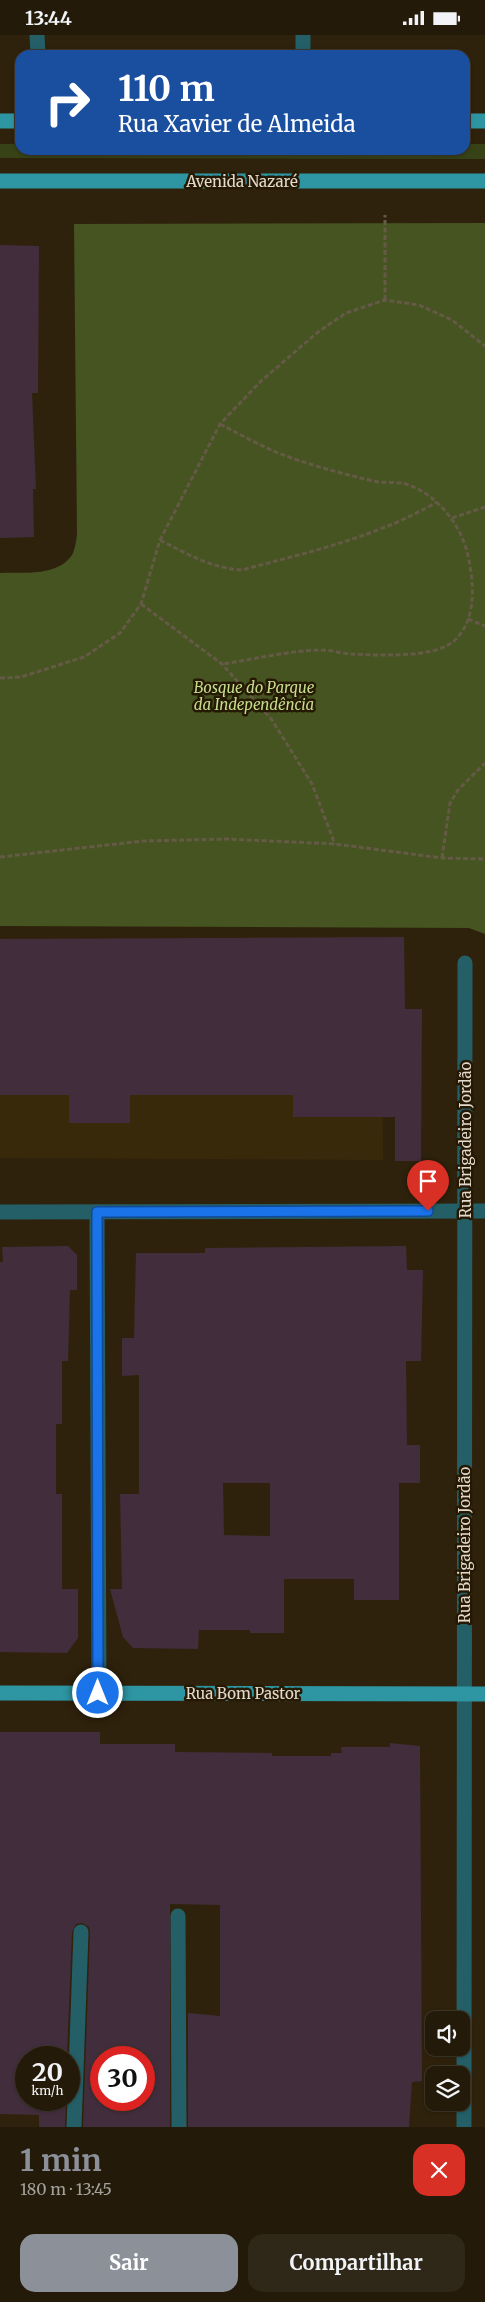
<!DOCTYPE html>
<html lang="pt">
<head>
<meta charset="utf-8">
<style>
  body { margin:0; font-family:Merriweather,serif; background:#2f2717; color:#f1f3f6; height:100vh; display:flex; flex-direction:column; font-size:19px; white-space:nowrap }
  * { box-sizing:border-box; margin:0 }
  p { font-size:16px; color:#a3a19c }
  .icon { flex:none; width:28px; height:28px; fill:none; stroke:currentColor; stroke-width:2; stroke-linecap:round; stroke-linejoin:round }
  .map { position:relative; height:2092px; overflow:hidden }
  .drawer { display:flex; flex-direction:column; background:#231a09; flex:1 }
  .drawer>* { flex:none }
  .top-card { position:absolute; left:15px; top:15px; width:455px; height:105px; border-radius:15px; box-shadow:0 1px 4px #0004,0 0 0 1px #40382a; background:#1a4fa0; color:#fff; overflow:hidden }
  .tools { position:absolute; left:425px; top:1976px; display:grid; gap:10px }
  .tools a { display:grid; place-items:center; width:45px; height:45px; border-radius:10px; background:#231a09; box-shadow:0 1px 4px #0004,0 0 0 1px #40382a; font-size:25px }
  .speed { position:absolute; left:15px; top:2011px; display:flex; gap:10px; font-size:25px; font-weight:700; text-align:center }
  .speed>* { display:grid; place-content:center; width:65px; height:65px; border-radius:50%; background:#231a09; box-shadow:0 1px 4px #0004,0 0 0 1px #40382a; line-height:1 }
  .speed small { font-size:12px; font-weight:400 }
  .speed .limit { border:8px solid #d22; background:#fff; color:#111 }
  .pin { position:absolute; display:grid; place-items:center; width:42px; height:42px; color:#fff; margin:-51px -21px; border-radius:50% 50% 50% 0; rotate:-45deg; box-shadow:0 0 5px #0007 }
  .pin .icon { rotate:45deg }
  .me { position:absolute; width:55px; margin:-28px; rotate:0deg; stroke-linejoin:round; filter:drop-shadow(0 0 4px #0008) }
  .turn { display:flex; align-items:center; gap:18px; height:105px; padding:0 20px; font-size:22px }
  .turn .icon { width:65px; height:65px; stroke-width:2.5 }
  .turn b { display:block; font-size:35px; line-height:42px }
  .round { display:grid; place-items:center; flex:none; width:52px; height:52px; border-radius:15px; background:#2f2717 }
  .head { display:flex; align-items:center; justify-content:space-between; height:85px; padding:0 20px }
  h1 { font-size:30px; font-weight:700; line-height:38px; color:#8c9099 }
  .cta { display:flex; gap:10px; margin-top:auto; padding:10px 20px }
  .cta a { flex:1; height:58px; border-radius:15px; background:#8c9099; color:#fff; font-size:20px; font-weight:700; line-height:58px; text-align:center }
  .cta a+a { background:#2f2717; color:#f1f3f6 }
  .status { display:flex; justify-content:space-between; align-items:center; height:35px; padding:0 25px; background:#231a09; direction:ltr }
  .status svg { height:14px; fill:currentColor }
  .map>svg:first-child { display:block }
</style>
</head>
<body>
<div class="status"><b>13:44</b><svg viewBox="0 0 49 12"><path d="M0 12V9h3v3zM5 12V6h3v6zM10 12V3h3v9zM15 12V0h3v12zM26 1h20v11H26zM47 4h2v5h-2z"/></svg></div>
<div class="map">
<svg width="485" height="2092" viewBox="0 0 485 2092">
  <rect width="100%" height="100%" fill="#2f220c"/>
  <path fill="#39290b" d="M 382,960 L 383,1125 L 0,1123 L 0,961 Z"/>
  <path fill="#374217" d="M 0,109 L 20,109 L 20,115 L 465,115 L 465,109 L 485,109 L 485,124 L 0,123 Z"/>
  <path fill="#455420" d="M 485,188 L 485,899 L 469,893 L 0,891 L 0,538 C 23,537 57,542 72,520 C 75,515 76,506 77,500 L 74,189 Z"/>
  <g fill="#422d3c" fill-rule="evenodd">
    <path d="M 0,210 L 39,211 L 38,358 L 32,358 L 36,454 L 33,454 L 34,502 L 0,503 Z"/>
    <path d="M 404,902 L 405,974 L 422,974 L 421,1126 L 395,1126 L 395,1082 L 293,1082 L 293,1060 L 130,1060 L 130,1088 L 69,1088 L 69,1060 L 0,1060 L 0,904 Z"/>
    <path d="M 68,1211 L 77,1220 L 77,1255 L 70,1255 L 68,1326 L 62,1326 L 62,1389 L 56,1389 L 56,1459 L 62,1459 L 62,1554 L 78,1554 L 78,1603 L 67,1618 L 0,1617 L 0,1227 L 3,1227 L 2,1212 Z"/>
    <path d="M 406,1211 L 407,1235 L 423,1235 L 421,1326 L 406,1326 L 407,1410 L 420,1410 L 420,1448 L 399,1448 L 399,1565 L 354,1565 L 354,1544 L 284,1544 L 284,1598 L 250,1598 L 250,1595 L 199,1595 L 198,1614 L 133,1613 L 123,1602 L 110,1554 L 122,1554 L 120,1459 L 139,1459 L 139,1340 L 122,1341 L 122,1303 L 134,1303 L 136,1218 L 205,1218 L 205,1213 ZM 223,1448 L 270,1448 L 270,1501 L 224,1500 Z"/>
    <path d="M 0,1697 L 100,1697 L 100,1709 L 175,1709 L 175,1717 L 272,1718 L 272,1721 L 331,1721 L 331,1718 L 342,1718 L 341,1712 L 390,1712 L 390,1708 L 420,1711 L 422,2046 L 412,2047 L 409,2092 L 188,2092 L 188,1978 L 220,1981 L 220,1870 L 170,1869 L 170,2092 L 83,2092 L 90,1897 L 89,1892 L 82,1888 L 76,1889 L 72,1897 L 67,2022 L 26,2022 L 26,2065 L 66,2065 L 65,2092 L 39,2092 L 39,2080 L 0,2079 ZM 101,2022 L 144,2022 L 144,2065 L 101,2065 Z"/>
  </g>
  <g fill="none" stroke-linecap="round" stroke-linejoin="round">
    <g stroke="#655a46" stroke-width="3" stroke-dasharray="5 2.5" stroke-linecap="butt">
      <path d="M 385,265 L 385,180"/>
      <path d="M 220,389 C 237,398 254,407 271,415 C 302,428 336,437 369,445 C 381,449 394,446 406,449 C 435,458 460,488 467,517 C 474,544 478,585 454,606 C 433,624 376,620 350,619 C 340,618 330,615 320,615 C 292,615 251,625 222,629"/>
      <path d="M 452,483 L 485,472"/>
      <path d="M 160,505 C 187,519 211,533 242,535 C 309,517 377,502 437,467"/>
      <path d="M 141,569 L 222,629 L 272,685 L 312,749 L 335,809"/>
      <path d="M 468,584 L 485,591"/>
      <path d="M 0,643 L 21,642 L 84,622 L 120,598 L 141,569 L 160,505 L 220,389 L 260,347 L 318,297 L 346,278 L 385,265 L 419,270 L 452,285 L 485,311"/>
      <path d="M 0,822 L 143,806 L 227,804 L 335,809 L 442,823 L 485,824"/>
      <path d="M 442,823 L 450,768 L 458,755 L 485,728"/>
    </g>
    <g stroke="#245f67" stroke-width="15">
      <path d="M 37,0 L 38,20"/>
      <path d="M 303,20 L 303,0"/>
      <path d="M 0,1177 L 485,1176"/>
      <path d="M 97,1177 L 99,1658"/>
      <path d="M 178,1881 L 179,2092"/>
      <path d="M 74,2092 L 81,1897"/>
      <path d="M 464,2092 L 465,928"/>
    </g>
    <g stroke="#2e95a3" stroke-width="15">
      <path d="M 0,86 L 20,86"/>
      <path d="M 465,86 L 485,86"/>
      <path d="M 0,146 L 485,146"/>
      <path d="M 0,1658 L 485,1659"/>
    </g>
  </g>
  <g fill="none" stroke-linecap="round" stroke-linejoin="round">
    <g stroke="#114b97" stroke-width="12">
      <path id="route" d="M 98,1658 L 97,1177 L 428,1176"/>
    </g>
    <use href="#route" stroke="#1a73e8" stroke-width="9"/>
  </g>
  <g text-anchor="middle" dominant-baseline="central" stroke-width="5" stroke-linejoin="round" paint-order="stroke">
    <g font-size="15" fill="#e3dacd" stroke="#251903">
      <text x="242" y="146">Avenida Nazaré</text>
      <text transform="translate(465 1105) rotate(-90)">Rua Brigadeiro Jordão</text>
      <text transform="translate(464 1510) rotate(-90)">Rua Brigadeiro Jordão</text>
      <text x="243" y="1658">Rua Bom Pastor</text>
    </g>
    <g font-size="15" font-style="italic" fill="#c4dd8d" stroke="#251903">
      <text x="254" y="652">Bosque do Parque<tspan x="254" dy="17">da Independência</tspan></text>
    </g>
  </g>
</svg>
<div class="tools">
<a><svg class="icon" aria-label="sound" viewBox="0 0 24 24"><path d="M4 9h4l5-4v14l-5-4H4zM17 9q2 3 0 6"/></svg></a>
<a><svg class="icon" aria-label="layers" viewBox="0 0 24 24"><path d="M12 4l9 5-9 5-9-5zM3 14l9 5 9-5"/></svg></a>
</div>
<div class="speed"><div>20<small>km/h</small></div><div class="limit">30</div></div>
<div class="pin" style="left:428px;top:1176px;background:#d93025"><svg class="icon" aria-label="arrive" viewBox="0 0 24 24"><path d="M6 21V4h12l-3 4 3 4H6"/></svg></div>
<svg class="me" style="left:98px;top:1658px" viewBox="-20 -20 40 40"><circle r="17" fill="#1a73e8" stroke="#fff" stroke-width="3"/><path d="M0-11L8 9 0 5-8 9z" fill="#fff"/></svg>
<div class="top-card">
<div class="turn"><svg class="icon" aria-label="right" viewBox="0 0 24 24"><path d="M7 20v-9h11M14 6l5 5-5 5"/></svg><div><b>110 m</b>Rua Xavier de Almeida</div></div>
</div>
</div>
<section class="drawer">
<div class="head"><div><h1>1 min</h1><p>180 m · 13:45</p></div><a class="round" style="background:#d93025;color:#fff"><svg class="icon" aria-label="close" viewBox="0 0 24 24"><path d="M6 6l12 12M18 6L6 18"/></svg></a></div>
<div class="cta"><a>Sair</a><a>Compartilhar</a></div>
</section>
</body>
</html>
